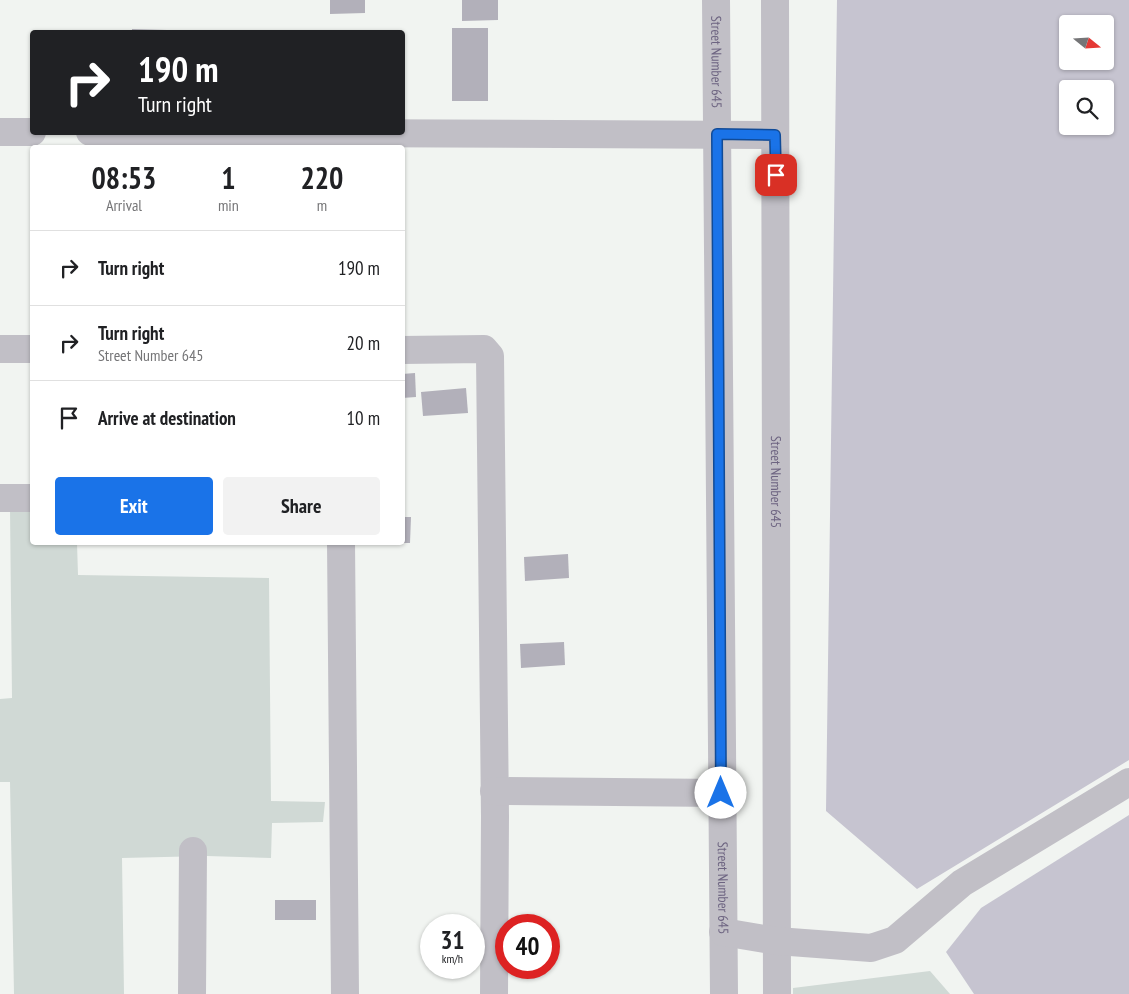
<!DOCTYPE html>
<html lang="en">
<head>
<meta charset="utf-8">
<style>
  body { margin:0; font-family:"PT Sans Narrow",sans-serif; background:#f2f2f2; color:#202124; height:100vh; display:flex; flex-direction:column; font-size:19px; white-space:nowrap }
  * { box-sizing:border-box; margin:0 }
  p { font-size:16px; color:#757577 }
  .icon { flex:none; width:28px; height:28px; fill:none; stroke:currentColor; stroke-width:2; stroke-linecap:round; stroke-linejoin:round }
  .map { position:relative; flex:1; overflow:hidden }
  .side { position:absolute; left:30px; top:145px; width:375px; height:400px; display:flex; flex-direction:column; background:#fff; border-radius:5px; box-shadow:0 1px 4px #0004 }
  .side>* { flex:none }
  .banner { position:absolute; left:30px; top:30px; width:375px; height:105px; border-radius:5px; box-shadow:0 1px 4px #0004; background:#202124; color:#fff; overflow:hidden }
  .needle { width:32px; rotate:108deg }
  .tools { position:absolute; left:1059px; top:15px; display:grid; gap:10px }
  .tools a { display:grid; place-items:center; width:55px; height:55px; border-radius:5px; background:#fff; box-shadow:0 1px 4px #0004; font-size:25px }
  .speed { position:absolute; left:420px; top:914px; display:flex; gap:10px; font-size:25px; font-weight:700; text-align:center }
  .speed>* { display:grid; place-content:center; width:65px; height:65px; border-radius:50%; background:#fff; box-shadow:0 1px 4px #0004; line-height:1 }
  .speed small { font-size:12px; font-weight:400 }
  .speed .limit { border:8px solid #d22; background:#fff; color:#111 }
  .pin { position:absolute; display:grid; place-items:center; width:42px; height:42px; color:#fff; margin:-21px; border-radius:10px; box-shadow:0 2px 8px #0006 }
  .me { position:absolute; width:55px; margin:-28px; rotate:0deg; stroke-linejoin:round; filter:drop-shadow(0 0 4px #0008) }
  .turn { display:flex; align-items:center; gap:18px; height:105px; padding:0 25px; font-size:22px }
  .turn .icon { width:65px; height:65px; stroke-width:2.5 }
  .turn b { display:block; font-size:35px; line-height:42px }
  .eta { display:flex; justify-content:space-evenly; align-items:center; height:85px; text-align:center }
  .eta b { font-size:30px; font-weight:700; line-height:35px }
  .action { display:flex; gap:10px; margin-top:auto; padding:10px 25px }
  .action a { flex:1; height:58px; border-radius:5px; background:#1a73e8; color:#fff; font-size:20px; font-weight:700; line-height:58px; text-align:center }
  .action a+a { background:#f2f2f2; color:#202124 }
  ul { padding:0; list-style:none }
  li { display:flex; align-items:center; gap:15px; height:75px; padding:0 25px; border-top:1px solid #e0e0e0 }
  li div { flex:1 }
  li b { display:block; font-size:19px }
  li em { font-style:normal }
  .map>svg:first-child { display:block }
</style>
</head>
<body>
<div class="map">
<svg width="1129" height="994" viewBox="0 0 1129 994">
  <rect width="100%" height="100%" fill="#f1f4f1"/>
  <g fill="#d0d9d5">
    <path d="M 10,509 L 32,510 L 32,542 L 77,543 L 78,575 L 269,578 L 271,801 L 325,802 L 323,822 L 272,823 L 271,858 L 207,856 L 122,858 L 124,994 L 14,994 L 10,782 L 0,782 L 0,699 L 12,698 Z"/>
    <path d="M 930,971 L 950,994 L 793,994 L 793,988 Z"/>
  </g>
  <g fill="#c6c4d0" fill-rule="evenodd">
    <path d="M 837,0 L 1129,0 L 1129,760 L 917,889 L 826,811 ZM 1068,24 L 1105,24 L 1105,61 L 1068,61 ZM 1068,89 L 1105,89 L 1105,126 L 1068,126 Z"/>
    <path d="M 1129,815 L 1129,994 L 974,994 L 946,952 L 981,908 Z"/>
  </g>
  <g fill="#b2b0ba">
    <path d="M 330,0 L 365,0 L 365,13 L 330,14 Z"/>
    <path d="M 462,0 L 498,0 L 498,20 L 462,21 Z"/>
    <rect x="452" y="28" width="36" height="73"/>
    <path d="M 132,29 L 167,30 L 167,32 L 132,32 Z"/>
    <path d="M 415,373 L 416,397 L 402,398 L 402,374 Z"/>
    <path d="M 466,388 L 468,413 L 423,416 L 421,392 Z"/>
    <path d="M 402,517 L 411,517 L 410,543 L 402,543 Z"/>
    <path d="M 568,554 L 569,578 L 525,581 L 524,557 Z"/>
    <path d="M 564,642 L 565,665 L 521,668 L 520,644 Z"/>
    <rect x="275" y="900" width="41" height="20"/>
  </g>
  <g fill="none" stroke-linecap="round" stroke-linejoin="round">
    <g stroke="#c1bfc6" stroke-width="28">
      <path id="s1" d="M 716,0 L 724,994"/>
      <path id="s2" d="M 775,0 L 777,994"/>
      <path d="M 0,132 L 32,132"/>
      <path d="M 90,132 L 775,135"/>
      <path d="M 0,349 L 32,349"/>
      <path d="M 402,350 L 484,349 L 490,356 L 495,816 L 494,994"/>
      <path d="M 0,498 L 32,498"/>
      <path d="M 341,542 L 345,994"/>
      <path d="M 494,791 L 721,793"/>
      <path d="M 723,932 L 777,941 L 871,948 L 895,940 L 962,883 L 1129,782"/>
      <path d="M 192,994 L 193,851"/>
    </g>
  </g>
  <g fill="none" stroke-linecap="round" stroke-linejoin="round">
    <g stroke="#114b97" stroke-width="12">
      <path id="route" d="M 721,793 L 717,134 L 775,135 L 776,175"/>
    </g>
    <use href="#route" stroke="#1a73e8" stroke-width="9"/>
  </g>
  <g text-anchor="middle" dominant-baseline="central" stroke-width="5" stroke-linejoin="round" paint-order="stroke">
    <g font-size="14" fill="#6d6481" stroke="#fff">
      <text stroke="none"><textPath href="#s1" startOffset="62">Street Number 645</textPath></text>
      <text stroke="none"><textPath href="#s2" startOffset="482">Street Number 645</textPath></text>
      <text stroke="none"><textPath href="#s1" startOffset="888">Street Number 645</textPath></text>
    </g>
  </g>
</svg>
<div class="tools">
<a><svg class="needle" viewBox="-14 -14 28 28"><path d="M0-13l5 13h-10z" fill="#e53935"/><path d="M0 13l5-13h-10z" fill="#757577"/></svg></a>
<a><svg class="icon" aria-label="search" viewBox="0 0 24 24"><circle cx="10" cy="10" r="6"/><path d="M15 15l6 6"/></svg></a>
</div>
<div class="speed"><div>31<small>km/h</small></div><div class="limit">40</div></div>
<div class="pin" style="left:776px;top:175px;background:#d93025"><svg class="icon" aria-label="arrive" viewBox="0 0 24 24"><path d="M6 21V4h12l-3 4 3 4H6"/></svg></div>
<svg class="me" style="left:721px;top:793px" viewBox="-20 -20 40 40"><circle r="19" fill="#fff"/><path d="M0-13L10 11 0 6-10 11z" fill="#1a73e8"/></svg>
<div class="banner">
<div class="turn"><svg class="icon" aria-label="right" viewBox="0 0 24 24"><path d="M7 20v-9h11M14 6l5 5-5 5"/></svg><div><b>190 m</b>Turn right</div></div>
</div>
<section class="side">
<div class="eta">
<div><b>08:53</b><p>Arrival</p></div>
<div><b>1</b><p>min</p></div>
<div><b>220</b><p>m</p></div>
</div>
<ul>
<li><svg class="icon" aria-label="right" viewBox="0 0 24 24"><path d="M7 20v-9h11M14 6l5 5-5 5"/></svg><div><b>Turn right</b></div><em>190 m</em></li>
<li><svg class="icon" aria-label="right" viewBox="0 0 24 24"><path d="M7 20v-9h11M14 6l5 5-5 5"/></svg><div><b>Turn right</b><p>Street Number 645</p></div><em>20 m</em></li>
<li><svg class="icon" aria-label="arrive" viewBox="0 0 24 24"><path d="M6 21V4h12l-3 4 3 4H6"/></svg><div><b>Arrive at destination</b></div><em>10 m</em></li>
</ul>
<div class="action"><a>Exit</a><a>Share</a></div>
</section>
</div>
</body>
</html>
